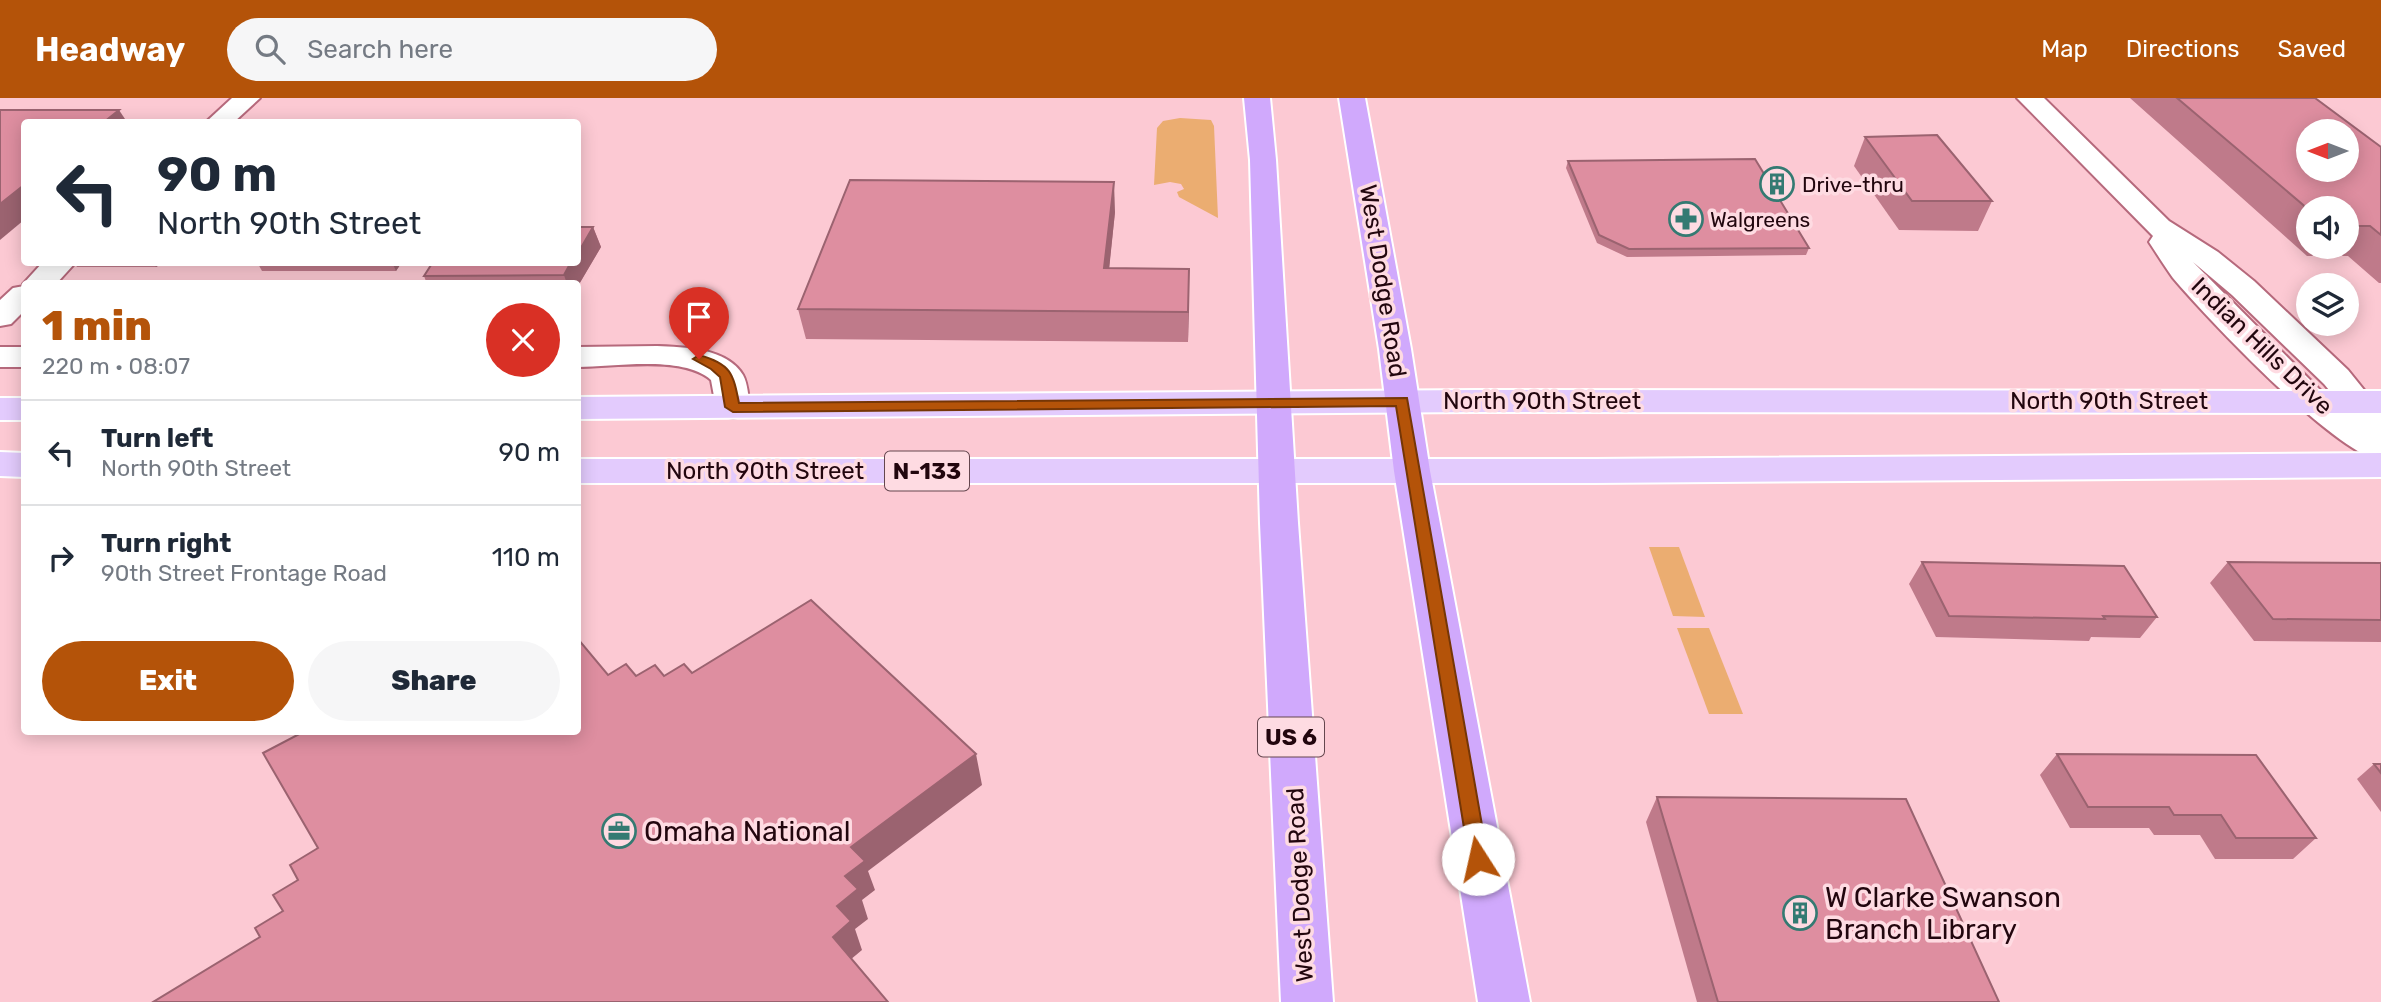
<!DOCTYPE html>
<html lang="en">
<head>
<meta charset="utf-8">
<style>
  body { margin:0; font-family:Rubik,sans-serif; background:#f6f6f7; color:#1f2937; height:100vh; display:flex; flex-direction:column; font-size:26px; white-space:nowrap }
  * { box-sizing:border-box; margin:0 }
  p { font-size:23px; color:#747a83 }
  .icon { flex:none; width:38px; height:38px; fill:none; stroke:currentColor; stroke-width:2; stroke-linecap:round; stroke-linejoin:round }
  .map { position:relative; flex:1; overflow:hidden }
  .side { position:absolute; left:21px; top:182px; width:560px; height:455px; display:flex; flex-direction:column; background:#fff; border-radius:7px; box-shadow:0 4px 18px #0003 }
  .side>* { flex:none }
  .guide { position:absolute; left:21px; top:21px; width:560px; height:147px; border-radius:7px; box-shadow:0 4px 18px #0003; background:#fff; color:#1f2937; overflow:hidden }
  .needle { width:46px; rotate:270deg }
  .fabs { position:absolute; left:2296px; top:21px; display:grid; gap:14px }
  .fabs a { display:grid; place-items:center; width:63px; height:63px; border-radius:50%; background:#fff; box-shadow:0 4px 18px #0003; font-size:35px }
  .pin { position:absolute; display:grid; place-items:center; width:60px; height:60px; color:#fff; margin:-72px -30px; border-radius:50% 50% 50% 0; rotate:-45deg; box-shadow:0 0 7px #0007 }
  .pin .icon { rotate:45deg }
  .me { position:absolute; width:77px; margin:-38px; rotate:350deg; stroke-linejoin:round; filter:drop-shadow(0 0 5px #0008) }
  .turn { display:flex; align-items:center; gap:24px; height:147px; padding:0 21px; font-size:32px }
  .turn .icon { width:91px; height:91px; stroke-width:2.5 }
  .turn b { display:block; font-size:49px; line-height:60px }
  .round { display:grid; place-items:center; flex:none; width:74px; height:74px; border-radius:37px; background:#f6f6f7 }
  .overview { display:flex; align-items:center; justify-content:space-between; height:119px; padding:0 21px }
  h1 { font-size:42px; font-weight:800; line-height:52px; color:#b45309 }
  .button { display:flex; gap:14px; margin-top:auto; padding:14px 21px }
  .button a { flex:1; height:80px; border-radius:42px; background:#b45309; color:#fff; font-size:28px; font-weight:800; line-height:80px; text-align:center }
  .button a+a { background:#f6f6f7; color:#1f2937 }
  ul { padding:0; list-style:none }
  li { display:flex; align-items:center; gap:21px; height:105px; padding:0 21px; border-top:2px solid #e0e1e3 }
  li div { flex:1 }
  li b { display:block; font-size:26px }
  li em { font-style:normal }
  header { display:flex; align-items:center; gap:42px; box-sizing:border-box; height:98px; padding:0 35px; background:#b45309; color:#fff }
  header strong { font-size:33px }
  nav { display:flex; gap:38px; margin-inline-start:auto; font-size:24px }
  .search { width:490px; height:63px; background:#f6f6f7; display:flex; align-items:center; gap:18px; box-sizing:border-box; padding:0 24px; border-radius:38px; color:#747a83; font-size:26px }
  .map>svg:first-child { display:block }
</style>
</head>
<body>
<header>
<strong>Headway</strong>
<div class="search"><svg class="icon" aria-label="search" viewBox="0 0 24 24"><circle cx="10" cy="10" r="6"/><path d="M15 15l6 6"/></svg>Search here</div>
<nav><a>Map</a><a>Directions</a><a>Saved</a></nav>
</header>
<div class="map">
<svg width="2381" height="904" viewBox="0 0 2381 904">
  <rect width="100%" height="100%" fill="#fcc9d3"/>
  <g fill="#ebad71">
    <path d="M 1180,20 L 1211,22 L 1214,28 L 1218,120 L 1179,99 L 1177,94 L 1184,91 L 1181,86 L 1170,84 L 1154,87 L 1157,30 L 1163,23 Z"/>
    <path d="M 1649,449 L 1679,449 L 1705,519 L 1673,518 Z"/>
    <path d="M 1677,530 L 1709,530 L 1743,616 L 1709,616 Z"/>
  </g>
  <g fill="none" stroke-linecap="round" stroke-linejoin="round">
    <g stroke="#b6697c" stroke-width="4">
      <g id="minor">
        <path d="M 232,0 L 260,0 L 234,24 L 206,24 Z"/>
        <path d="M 2017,0 L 2044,0 L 2169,123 L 2218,154 L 2254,183 L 2348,272 L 2381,313 L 2381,362 C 2338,359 2204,217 2173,180 C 2165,169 2157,156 2149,144 L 2153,138 ZM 2193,164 L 2232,197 L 2324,286 L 2344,310 L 2324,296 Z"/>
        <path d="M 43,164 L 76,164 L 56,186 L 24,186 L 24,213 L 11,226 L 0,228 L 0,202 L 13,190 L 24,188 L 23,186 Z"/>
        <path d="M 657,248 C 684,249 727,250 743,277 C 748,286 748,298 750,309 L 745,317 L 733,320 L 721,317 L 716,309 L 711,282 C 683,257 614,269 578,269 L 578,249 Z"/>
        <rect x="0" y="249" width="24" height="20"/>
      </g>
    </g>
    <g stroke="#fff" stroke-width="4">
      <g id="major">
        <path d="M 1475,292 L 2381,293 L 2381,315 L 1475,314 L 578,321 L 578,299 Z"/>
        <rect x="0" y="300" width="24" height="22"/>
        <path d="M 0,354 L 24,355 L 24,379 L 0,378 Z"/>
        <path d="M 2381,355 L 2381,379 L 1595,385 L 578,385 L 578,361 L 1595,361 Z"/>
      </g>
    </g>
    <g stroke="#fff" stroke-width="4">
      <g id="highway">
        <path d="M 1244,0 L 1270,0 L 1276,62 L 1298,425 L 1333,904 L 1281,904 L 1260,425 L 1250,62 Z"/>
        <path d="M 1339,0 L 1365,0 L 1411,251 L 1430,373 L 1530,904 L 1478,904 L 1394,373 L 1379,251 Z"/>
      </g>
    </g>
    <use href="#minor" fill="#fff" fill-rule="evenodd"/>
    <use href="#major" fill="#e3cbfd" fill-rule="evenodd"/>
    <use href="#highway" fill="#d0a9fc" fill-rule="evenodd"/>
  </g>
  <g fill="#bf7a8a" fill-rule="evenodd">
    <path d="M 2130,0 L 2315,0 L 2381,49 L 2381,185 L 2379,185 L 2348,158 L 2307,158 ZM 2308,110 L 2347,110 L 2347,149 L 2308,149 Z"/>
    <path d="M 1865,39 L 1992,103 L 1978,133 L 1899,132 L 1854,68 Z"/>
    <path d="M 1568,63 L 1809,150 L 1806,157 L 1627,159 L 1597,145 L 1566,70 Z"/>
    <path d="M 1115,114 L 1109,170 L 1189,201 L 1188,244 L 806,241 L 798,211 Z"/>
    <path d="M 593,129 L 601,149 L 578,188 L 578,186 L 427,186 L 424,178 Z"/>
    <path d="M 74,164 L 165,164 L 156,169 L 77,169 Z"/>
    <path d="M 257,164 L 402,164 L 396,173 L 262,173 Z"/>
    <path d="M 1922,464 L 2157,519 L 2140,540 L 2091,539 L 2089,543 L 1936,539 L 1909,486 Z"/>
    <path d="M 2228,464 L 2381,465 L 2381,544 L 2254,543 L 2210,485 Z"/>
    <path d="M 2057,656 L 2316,740 L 2293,761 L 2215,761 L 2200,737 L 2154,737 L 2149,730 L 2070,730 L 2040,677 Z"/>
    <path d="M 2374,666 L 2381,666 L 2381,714 L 2357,681 Z"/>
    <path d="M 1657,699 L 1999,904 L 1697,904 L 1646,724 Z"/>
  </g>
  <g fill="#9b6370">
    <path d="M 119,12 L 127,24 L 104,24 Z"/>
    <path d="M 1114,84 L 1115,114 L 1106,201 L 1104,170 Z"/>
    <path d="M 24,87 L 24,122 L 0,142 L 0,106 Z"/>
    <path d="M 593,129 L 601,149 L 578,188 L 578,186 L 567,186 L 564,177 L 571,164 L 578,164 L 578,155 Z"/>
    <path d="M 153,164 L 165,164 L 156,169 Z"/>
    <path d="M 392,164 L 402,164 L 396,173 Z"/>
    <path d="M 1189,171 L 1189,201 L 1188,244 L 1188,214 Z"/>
    <path d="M 976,656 L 982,687 L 868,773 L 875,792 L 862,802 L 868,821 L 855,831 L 862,852 L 844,867 L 833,839 L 837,808 L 845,778 L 851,749 Z"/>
  </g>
  <g fill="#de8ea0" stroke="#9b6370" stroke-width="2" fill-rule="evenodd">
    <path d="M 2177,0 L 2315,0 L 2381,49 L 2381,137 L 2370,128 L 2347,128 L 2347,110 L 2308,110 L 2308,111 ZM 2308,33 L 2347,33 L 2347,72 L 2308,72 Z"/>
    <path d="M 0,12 L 119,12 L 104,24 L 24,24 L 24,87 L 0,106 Z"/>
    <path d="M 1937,37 L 1992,103 L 1912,103 L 1865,39 Z"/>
    <path d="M 1755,61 L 1809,150 L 1629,151 L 1599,137 L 1568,63 Z"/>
    <path d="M 850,82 L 1114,84 L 1104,170 L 1189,171 L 1188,214 L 798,211 Z"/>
    <path d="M 578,129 L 593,129 L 578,155 Z"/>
    <path d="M 433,164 L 571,164 L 564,177 L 424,178 Z"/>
    <path d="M 1922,464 L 2124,468 L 2157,519 L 2103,518 L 2105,521 L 1949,518 Z"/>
    <path d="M 2228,464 L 2381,465 L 2381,522 L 2273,521 Z"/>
    <path d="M 811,502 L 976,656 L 851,749 L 865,763 L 845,778 L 858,791 L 837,808 L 851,823 L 833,839 L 888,904 L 153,904 L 260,839 L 255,830 L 283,813 L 273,797 L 298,782 L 290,767 L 318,750 L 263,655 L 303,634 L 578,634 L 578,541 L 608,577 L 626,566 L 636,578 L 655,567 L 664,578 L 684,566 L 692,575 Z"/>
    <path d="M 2057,656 L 2256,657 L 2316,740 L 2236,740 L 2221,717 L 2174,717 L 2169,709 L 2088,709 Z"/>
    <path d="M 2374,666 L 2381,666 L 2381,675 Z"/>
    <path d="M 1657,699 L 1906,701 L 1999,904 L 1718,904 Z"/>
  </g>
  <path fill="#b45309" stroke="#753606" stroke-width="2" d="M 699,257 C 731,266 733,275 739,305 L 1407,300 L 1488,761 L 1485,767 L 1478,770 L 1471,767 L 1469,761 L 1396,308 L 733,314 L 725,309 L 720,279 L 711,271 L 693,261 Z"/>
  <defs>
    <g id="building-ring" transform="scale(1.75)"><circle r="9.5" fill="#fedbe2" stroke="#347a72" stroke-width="1.5"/><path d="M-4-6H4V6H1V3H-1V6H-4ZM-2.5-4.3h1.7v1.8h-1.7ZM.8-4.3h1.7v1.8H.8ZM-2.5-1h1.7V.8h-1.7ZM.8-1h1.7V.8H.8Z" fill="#347a72"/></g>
    <g id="pharmacy-ring" transform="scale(1.75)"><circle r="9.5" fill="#fedbe2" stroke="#347a72" stroke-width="1.5"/><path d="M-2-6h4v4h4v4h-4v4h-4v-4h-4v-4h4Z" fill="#347a72"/></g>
    <g id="office-ring" transform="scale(1.75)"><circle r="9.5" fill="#fedbe2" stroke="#347a72" stroke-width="1.5"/><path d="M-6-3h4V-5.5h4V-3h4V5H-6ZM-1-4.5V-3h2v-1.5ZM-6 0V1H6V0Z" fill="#347a72"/></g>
  </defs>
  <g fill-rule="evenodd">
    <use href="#building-ring" x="1777" y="86"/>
    <use href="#pharmacy-ring" x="1686" y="121"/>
    <use href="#office-ring" x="619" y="733"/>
    <use href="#building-ring" x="1800" y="815"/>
  </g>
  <g text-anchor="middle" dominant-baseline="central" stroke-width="7" stroke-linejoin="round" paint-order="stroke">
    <g font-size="21" fill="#22060e" stroke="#fedbe2" text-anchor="start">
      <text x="1802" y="86">Drive-thru</text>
      <text x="1710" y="121">Walgreens</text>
    </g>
    <g fill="#fedbe2" stroke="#64464e" stroke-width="2">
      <rect x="885" y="353.5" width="84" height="39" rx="5"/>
      <rect x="1258" y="619.5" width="66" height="39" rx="5"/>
    </g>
    <g font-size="23" font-weight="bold" fill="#22060e">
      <text x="927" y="373">N-133</text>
      <text x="1291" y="639">US 6</text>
    </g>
    <g font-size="24" fill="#22060e" stroke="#fedbe2">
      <text transform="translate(1383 183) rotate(81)">West Dodge Road</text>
      <text transform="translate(2262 248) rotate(44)">Indian Hills Drive</text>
      <text x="1542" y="303">North 90th Street</text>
      <text x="2109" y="303">North 90th Street</text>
      <text x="765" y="373">North 90th Street</text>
      <text transform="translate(1300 787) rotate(-93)">West Dodge Road</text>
    </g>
    <g font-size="28" fill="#22060e" stroke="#fedbe2" text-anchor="start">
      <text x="644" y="733">Omaha National</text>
      <text x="1825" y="799">W Clarke Swanson<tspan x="1825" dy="32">Branch Library</tspan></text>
    </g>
  </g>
</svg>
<div class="fabs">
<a><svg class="needle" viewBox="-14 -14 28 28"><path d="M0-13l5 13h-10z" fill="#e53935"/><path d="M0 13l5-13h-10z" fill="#747a83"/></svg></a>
<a><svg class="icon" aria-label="sound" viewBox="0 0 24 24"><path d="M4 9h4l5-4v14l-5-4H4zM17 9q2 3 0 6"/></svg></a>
<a><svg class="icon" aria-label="layers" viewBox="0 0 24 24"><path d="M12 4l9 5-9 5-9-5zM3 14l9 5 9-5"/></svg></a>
</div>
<div class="pin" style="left:699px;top:261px;background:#d93025"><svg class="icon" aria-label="arrive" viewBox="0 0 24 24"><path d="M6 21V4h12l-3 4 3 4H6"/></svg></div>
<svg class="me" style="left:1478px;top:761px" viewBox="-20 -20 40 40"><circle r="19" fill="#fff"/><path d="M0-13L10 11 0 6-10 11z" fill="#b45309"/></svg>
<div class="guide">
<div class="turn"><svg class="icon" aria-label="left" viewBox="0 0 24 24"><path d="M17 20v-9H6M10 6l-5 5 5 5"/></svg><div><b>90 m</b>North 90th Street</div></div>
</div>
<section class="side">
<div class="overview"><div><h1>1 min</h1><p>220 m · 08:07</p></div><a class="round" style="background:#d93025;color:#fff"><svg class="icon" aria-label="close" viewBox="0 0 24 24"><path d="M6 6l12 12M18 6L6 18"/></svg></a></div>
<ul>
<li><svg class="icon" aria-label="left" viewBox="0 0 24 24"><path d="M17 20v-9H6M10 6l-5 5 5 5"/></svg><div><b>Turn left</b><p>North 90th Street</p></div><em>90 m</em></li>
<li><svg class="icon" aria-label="right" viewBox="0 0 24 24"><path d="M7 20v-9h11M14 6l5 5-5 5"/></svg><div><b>Turn right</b><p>90th Street Frontage Road</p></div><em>110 m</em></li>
</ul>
<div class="button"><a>Exit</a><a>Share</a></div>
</section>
</div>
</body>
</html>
